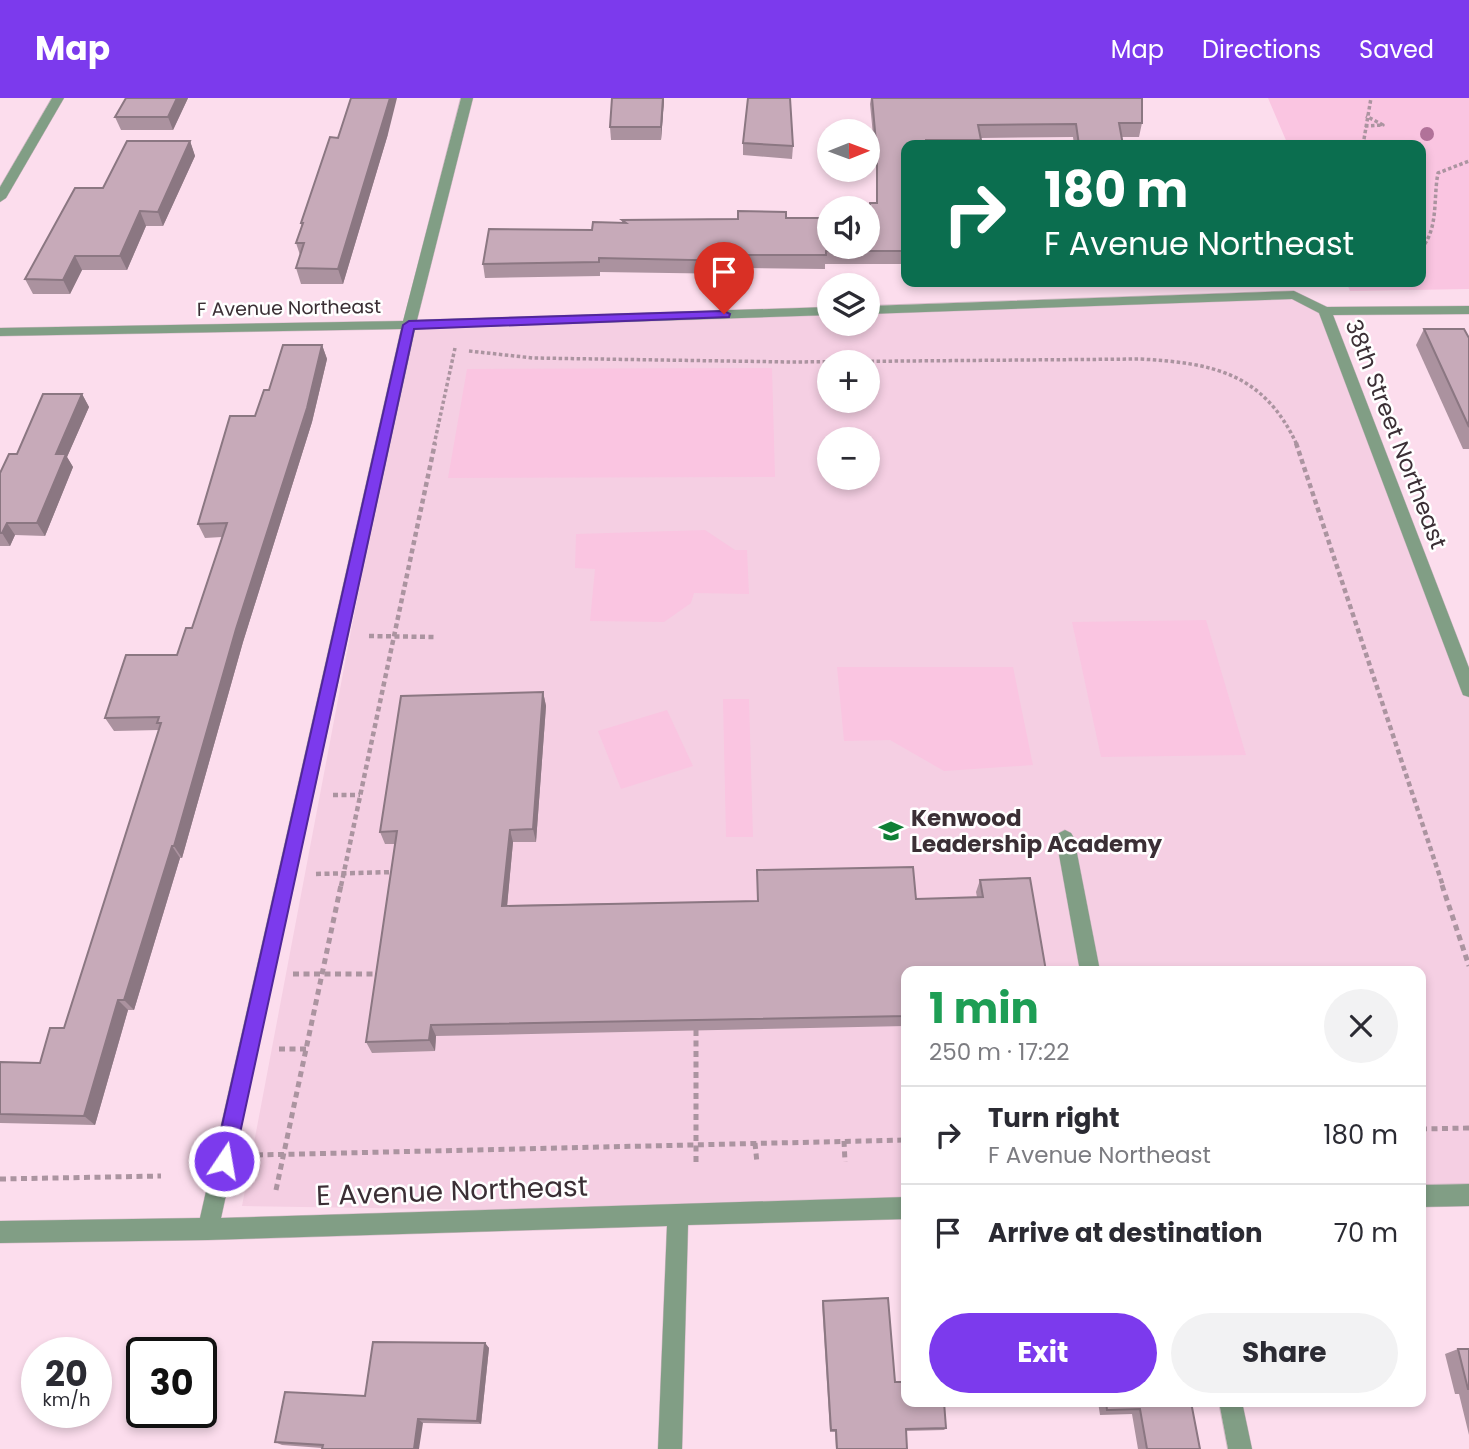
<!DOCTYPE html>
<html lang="en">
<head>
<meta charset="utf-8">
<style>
  body { margin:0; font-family:Poppins,sans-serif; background:#f2f2f3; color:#2b2b33; height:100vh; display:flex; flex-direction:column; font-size:26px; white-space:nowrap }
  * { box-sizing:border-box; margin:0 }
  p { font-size:23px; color:#7c7c81 }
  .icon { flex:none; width:38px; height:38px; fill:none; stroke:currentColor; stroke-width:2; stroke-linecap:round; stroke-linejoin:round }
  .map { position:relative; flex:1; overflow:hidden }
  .drawer { position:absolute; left:901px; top:868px; width:525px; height:441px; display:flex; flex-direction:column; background:#fff; border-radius:14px; box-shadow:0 4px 10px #0003 }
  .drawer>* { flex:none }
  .hud { position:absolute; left:901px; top:42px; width:525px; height:147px; border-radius:14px; box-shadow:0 4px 10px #0003; background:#0b6e4f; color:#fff; overflow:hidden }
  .needle { width:46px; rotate:89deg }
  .tools { position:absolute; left:817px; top:21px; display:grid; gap:14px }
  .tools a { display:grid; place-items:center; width:63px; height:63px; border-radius:50%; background:#fff; box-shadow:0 4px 10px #0003; font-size:35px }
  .speed { position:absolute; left:21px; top:1239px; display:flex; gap:14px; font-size:35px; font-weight:700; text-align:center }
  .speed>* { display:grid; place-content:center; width:91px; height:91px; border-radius:50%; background:#fff; box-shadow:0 4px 10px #0003; line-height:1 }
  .speed small { font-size:18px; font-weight:400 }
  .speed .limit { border:4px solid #111; border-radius:10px; background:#fff; color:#111 }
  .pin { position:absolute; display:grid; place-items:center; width:60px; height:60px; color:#fff; margin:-72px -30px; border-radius:50% 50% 50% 0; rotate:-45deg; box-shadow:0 0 7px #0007 }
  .pin .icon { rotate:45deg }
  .me { position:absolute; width:77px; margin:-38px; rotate:12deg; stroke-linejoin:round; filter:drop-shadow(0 0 5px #0008) }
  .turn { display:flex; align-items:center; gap:24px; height:147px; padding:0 28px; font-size:32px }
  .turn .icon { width:91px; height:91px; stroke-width:2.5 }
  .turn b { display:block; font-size:49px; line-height:60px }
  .round { display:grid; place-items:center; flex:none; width:74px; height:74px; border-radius:37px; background:#f2f2f3 }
  .headline { display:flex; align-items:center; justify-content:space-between; height:119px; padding:0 28px }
  h1 { font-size:42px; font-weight:700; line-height:52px; color:#1e9e55 }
  .action { display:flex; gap:14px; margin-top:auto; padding:14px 28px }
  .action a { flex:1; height:80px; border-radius:42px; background:#7c3aed; color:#fff; font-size:28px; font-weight:700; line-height:80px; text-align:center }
  .action a+a { background:#f2f2f3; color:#2b2b33 }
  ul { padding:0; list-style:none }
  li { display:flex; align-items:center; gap:21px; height:98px; padding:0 28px; border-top:2px solid #e1e1e2 }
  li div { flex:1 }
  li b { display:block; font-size:26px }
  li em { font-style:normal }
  header { display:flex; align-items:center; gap:42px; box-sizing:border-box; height:98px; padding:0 35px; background:#7c3aed; color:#fff }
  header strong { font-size:33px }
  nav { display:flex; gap:38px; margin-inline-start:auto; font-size:24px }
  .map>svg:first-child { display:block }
</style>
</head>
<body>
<header>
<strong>Map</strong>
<nav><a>Map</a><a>Directions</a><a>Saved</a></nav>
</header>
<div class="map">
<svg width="1469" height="1351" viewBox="0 0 1469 1351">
  <rect width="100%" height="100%" fill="#fcdded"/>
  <path fill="#f5cfe3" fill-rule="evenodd" d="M 1294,197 L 1325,213 L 1469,592 L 1469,1097 L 1421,1098 L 1421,873 L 906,873 L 906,1110 L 678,1115 L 242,1108 L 409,227 L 829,213 L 830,226 L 868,226 L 868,212 ZM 830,264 L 868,264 L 868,303 L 830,303 ZM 830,341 L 868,341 L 868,380 L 830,380 Z"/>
  <g fill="#fac5e1">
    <path d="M 1268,0 L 1469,0 L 1469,191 L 1350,193 L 1346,184 L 1421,184 L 1421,47 L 1288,47 Z"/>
    <path d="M 772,270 L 775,379 L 448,380 L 467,271 Z"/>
    <path d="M 705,432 L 735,452 L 747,452 L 749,496 L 694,495 L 691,505 L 664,524 L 590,523 L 595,471 L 575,470 L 576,436 Z"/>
    <path d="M 1206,522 L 1246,657 L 1101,659 L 1072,524 Z"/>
    <path d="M 837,569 L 1013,569 L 1033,667 L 944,673 L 890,642 L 844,643 Z"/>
    <path d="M 723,601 L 749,601 L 753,739 L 726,739 Z"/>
    <path d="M 667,612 L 693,668 L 621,691 L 598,633 Z"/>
  </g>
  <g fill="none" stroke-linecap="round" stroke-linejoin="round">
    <g stroke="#d5bac8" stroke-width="1">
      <g id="lane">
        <path d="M 1065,732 L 1071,735 L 1074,740 L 1100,873 L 1080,873 L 1056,740 L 1059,735 Z"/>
        <path d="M 1219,1304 L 1242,1304 L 1252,1351 L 1228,1351 Z"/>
      </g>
    </g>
    <g stroke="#d5bac8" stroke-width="1">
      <g id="street">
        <path d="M 52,0 L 64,0 L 6,100 L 0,104 L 0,89 Z"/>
        <path d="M 461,0 L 473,0 L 417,222 L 830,209 L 830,217 L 415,231 L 221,1120 L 906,1099 L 906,1121 L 688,1127 L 682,1351 L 658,1351 L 667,1128 L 208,1142 L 0,1145 L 0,1123 L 200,1120 L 401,231 L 0,238 L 0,230 L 403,223 Z"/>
        <path d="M 1294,193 L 1327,209 L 1469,208 L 1469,216 L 1333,217 L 1469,570 L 1469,599 L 1463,597 L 1461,592 L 1319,215 L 1292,201 L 868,216 L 868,208 Z"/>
        <path d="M 1469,1086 L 1469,1108 L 1421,1109 L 1421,1087 Z"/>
      </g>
    </g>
    <g stroke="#ab94a0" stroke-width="3.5" stroke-dasharray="3.5 2.5" stroke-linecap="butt">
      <path d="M 1365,28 L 1383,27 L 1366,18"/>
      <path d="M 1363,47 L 1371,0"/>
      <path d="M 1421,151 C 1439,130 1433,101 1438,75 L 1469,63"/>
      <path d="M 469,253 L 533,260 L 791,264 L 1140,261 C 1213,265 1264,275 1297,347"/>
      <path d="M 434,347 L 455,250"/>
    </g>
    <g stroke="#ab94a0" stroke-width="4.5" stroke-dasharray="5 3.5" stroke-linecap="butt">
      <path d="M 1296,345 L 1443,788"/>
      <path d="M 369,538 L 435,539"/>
      <path d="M 333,697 L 360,697"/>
      <path d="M 316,776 L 395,774"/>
      <path d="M 341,788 L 435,345"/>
    </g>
    <g stroke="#ab94a0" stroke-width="5" stroke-dasharray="6 4.5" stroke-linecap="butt">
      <path d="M 1442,787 L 1469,868"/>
      <path d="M 293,876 L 379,876"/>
      <path d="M 696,932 L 696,1066"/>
      <path d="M 279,951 L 306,951"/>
      <path d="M 1421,1031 L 1469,1030"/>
      <path d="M 844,1043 L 845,1064"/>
      <path d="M 755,1045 L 757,1065"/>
      <path d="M 257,1057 L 906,1042"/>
      <path d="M 0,1081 L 161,1078"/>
      <path d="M 276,1092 L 341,787"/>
    </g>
    <use href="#lane" fill="#819e85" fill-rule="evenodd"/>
    <use href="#street" fill="#819e85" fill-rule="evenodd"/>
  </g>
  <circle fill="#b17299" cx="1427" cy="36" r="7"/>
  <g fill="#ab929f">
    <path d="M 188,0 L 173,32 L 121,32 L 115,19 Z"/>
    <path d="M 612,0 L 664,0 L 661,42 L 611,42 L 610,29 Z"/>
    <path d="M 871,0 L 1142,0 L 1142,25 L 1139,39 L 1122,39 L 1123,47 L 1074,47 L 1073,39 L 980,40 L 980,47 L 906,47 L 906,166 L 825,166 L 825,171 L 741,170 L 741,173 L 738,173 L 738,176 L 600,174 L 600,178 L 485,180 L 483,166 L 592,132 L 622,125 L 622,122 L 786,120 L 868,121 L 870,105 L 876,105 L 876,68 L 870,6 Z"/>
    <path d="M 388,36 L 343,186 L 301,186 L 296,170 L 300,157 L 296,145 L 302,129 L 301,125 Z"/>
    <path d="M 190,43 L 195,58 L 163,128 L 146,128 L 127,172 L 82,172 L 70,196 L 33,196 L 25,181 L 103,90 Z"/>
    <path d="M 743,45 L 793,48 L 792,61 L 743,57 Z"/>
    <path d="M 1424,231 L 1469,240 L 1469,351 L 1463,351 L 1416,247 Z"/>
    <path d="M 322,247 L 327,261 L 312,324 L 243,544 L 182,760 L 180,760 L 134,912 L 128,912 L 95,1027 L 0,1025 L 0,964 L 40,965 L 64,930 L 159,632 L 114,633 L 105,620 L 177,557 L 192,530 L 222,439 L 205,440 L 198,426 L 269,292 Z"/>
    <path d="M 82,296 L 89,309 L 67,359 L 73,369 L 45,438 L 15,437 L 10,448 L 0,448 L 0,375 L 17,356 Z"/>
    <path d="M 543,594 L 546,608 L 536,744 L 513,744 L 507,807 L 757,803 L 757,772 L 916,801 L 977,799 L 976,794 L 980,782 L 1030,780 L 906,873 L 906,928 L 436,938 L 435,953 L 372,955 L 366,944 L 395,746 L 385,746 L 380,734 Z"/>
    <path d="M 823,1203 L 895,1284 L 946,1330 L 944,1332 L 906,1333 L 907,1351 L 836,1351 L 835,1334 L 830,1334 L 822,1206 Z"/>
    <path d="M 485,1245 L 489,1250 L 481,1326 L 423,1325 L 322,1350 L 282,1347 L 275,1344 L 365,1298 Z"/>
    <path d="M 1458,1251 L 1469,1251 L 1469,1337 L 1459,1296 L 1455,1296 L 1445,1256 Z"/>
    <path d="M 1098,1304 L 1191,1304 L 1200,1351 L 1138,1351 L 1132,1316 L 1100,1317 Z"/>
  </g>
  <g fill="#8b7782">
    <path d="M 177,0 L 188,0 L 173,32 L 168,19 Z"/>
    <path d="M 390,0 L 397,0 L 388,36 L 343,186 L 338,171 Z"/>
    <path d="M 663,0 L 664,0 L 664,4 L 661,42 L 661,29 Z"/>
    <path d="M 190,43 L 195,58 L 163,128 L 158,114 Z"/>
    <path d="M 140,113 L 146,128 L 127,172 L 120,158 Z"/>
    <path d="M 75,158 L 82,172 L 70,196 L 63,182 Z"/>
    <path d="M 322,247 L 327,261 L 312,324 L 243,544 L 182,760 L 174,748 L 236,531 Z"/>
    <path d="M 82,296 L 89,309 L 67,359 L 73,369 L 45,438 L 37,425 L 56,356 Z"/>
    <path d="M 7,425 L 15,437 L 10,448 L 2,435 Z"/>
    <path d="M 543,594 L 546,608 L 536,744 L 533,731 Z"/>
    <path d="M 510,732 L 513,744 L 506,820 L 502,808 Z"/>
    <path d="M 172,748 L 180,760 L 134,912 L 124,902 Z"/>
    <path d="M 118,902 L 128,912 L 95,1027 L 84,1018 Z"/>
    <path d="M 431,927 L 436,938 L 435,953 L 429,942 Z"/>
    <path d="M 485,1245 L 489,1250 L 481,1326 L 477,1323 Z"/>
    <path d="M 418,1321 L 423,1325 L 419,1351 L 414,1351 Z"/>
  </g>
  <g fill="#c7aab9" stroke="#8b7782" stroke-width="2">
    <path d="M 126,0 L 177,0 L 168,19 L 115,19 Z"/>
    <path d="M 351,0 L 390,0 L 338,171 L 296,170 L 304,145 L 296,145 L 303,125 L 301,125 L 330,39 L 338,40 Z"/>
    <path d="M 612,0 L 663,0 L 661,29 L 610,29 Z"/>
    <path d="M 748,0 L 790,0 L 793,48 L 743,45 Z"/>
    <path d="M 872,0 L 1142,0 L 1142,25 L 1119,25 L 1123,47 L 1079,47 L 1076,26 L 978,27 L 981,42 L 926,42 L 926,47 L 906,47 L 906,153 L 826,153 L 826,157 L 741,157 L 741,160 L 738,160 L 738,163 L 599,160 L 599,164 L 483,166 L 489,131 L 592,132 L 593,124 L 626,125 L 622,122 L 738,121 L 738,113 L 786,114 L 786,120 L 830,120 L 830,149 L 868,149 L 868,121 L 870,121 L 870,105 L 877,105 L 877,55 Z"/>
    <path d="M 127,43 L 190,43 L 158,114 L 140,113 L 120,158 L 75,158 L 63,182 L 25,181 L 75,90 L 103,90 Z"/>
    <path d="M 1424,231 L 1464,231 L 1469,240 L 1469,329 Z"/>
    <path d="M 283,247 L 322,247 L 307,310 L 236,531 L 174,748 L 172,748 L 124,902 L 118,902 L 84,1018 L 0,1016 L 0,964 L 40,965 L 50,930 L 64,930 L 161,625 L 157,625 L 159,619 L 105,620 L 126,557 L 177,557 L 186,530 L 192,530 L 227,425 L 198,426 L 230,318 L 255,318 L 264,292 L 269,292 Z"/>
    <path d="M 43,296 L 82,296 L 56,356 L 66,356 L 37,425 L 7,425 L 2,435 L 0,435 L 0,375 L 9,356 L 17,356 Z"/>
    <path d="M 543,594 L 533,731 L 510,732 L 502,808 L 758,803 L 757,772 L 913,769 L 916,801 L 983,799 L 980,782 L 1030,780 L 1046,873 L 906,873 L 906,918 L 431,927 L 429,942 L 366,944 L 397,733 L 380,734 L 401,598 Z"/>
    <path d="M 888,1200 L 895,1284 L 906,1284 L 906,1304 L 944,1304 L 946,1330 L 906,1331 L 907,1351 L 837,1351 L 836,1332 L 831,1332 L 823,1203 Z"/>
    <path d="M 373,1244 L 485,1245 L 477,1323 L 418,1321 L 414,1351 L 322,1351 L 323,1347 L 275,1344 L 285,1294 L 365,1298 Z"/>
    <path d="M 1458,1251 L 1469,1251 L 1469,1291 L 1468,1291 Z"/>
    <path d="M 1106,1304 L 1191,1304 L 1200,1351 L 1147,1351 L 1140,1311 L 1107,1312 Z"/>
  </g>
  <path fill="#7c3aed" stroke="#51269a" stroke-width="2" d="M 724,213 L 730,216 L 729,219 L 414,231 L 234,1063 L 231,1070 L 224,1072 L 217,1070 L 214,1063 L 403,227 L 409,223 Z"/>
  <defs>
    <g id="school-bare" transform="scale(1.89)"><path d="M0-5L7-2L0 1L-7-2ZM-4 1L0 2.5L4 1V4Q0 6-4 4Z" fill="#0f7f36" stroke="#fff" stroke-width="2.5" paint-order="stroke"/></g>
  </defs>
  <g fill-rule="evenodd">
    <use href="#school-bare" x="891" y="733"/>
  </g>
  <g text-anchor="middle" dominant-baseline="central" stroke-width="5" stroke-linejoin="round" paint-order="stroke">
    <g font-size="19" fill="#3b2f35" stroke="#fff">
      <text transform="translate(289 210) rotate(-1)">F Avenue Northeast</text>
    </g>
    <g font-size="23" fill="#3b2f35" stroke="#fff">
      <text transform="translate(1396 336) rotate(69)">38th Street Northeast</text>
    </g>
    <g font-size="23" font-weight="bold" fill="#3b2f35" stroke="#fff" text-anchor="start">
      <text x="911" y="720">Kenwood<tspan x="911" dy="26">Leadership Academy</tspan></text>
    </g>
    <g font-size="28" fill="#3b2f35" stroke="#fff">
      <text transform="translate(452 1093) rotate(-2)">E Avenue Northeast</text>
    </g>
  </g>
</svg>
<div class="tools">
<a><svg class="needle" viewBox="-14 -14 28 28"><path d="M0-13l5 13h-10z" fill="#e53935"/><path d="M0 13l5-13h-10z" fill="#7c7c81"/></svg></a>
<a><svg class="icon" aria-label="sound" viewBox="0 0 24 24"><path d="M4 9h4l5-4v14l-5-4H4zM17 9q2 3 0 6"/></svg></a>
<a><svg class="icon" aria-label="layers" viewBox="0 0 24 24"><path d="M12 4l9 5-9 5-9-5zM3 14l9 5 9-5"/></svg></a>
<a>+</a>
<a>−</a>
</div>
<div class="speed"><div>20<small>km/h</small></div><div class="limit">30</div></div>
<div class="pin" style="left:724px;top:216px;background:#d93025"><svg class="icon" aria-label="arrive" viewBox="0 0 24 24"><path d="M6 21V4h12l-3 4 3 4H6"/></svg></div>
<svg class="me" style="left:224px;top:1063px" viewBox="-20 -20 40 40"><circle r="17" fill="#7c3aed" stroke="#fff" stroke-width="3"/><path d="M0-11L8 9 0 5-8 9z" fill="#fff"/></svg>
<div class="hud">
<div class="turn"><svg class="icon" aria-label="right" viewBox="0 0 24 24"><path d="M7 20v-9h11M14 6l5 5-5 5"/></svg><div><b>180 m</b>F Avenue Northeast</div></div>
</div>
<section class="drawer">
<div class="headline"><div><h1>1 min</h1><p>250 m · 17:22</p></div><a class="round"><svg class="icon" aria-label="close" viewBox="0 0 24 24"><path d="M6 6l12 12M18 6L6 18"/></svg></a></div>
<ul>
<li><svg class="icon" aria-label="right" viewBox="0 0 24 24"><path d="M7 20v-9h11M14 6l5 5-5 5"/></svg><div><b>Turn right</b><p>F Avenue Northeast</p></div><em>180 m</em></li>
<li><svg class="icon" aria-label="arrive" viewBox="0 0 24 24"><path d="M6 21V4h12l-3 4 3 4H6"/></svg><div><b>Arrive at destination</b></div><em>70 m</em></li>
</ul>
<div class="action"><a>Exit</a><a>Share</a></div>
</section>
</div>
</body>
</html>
